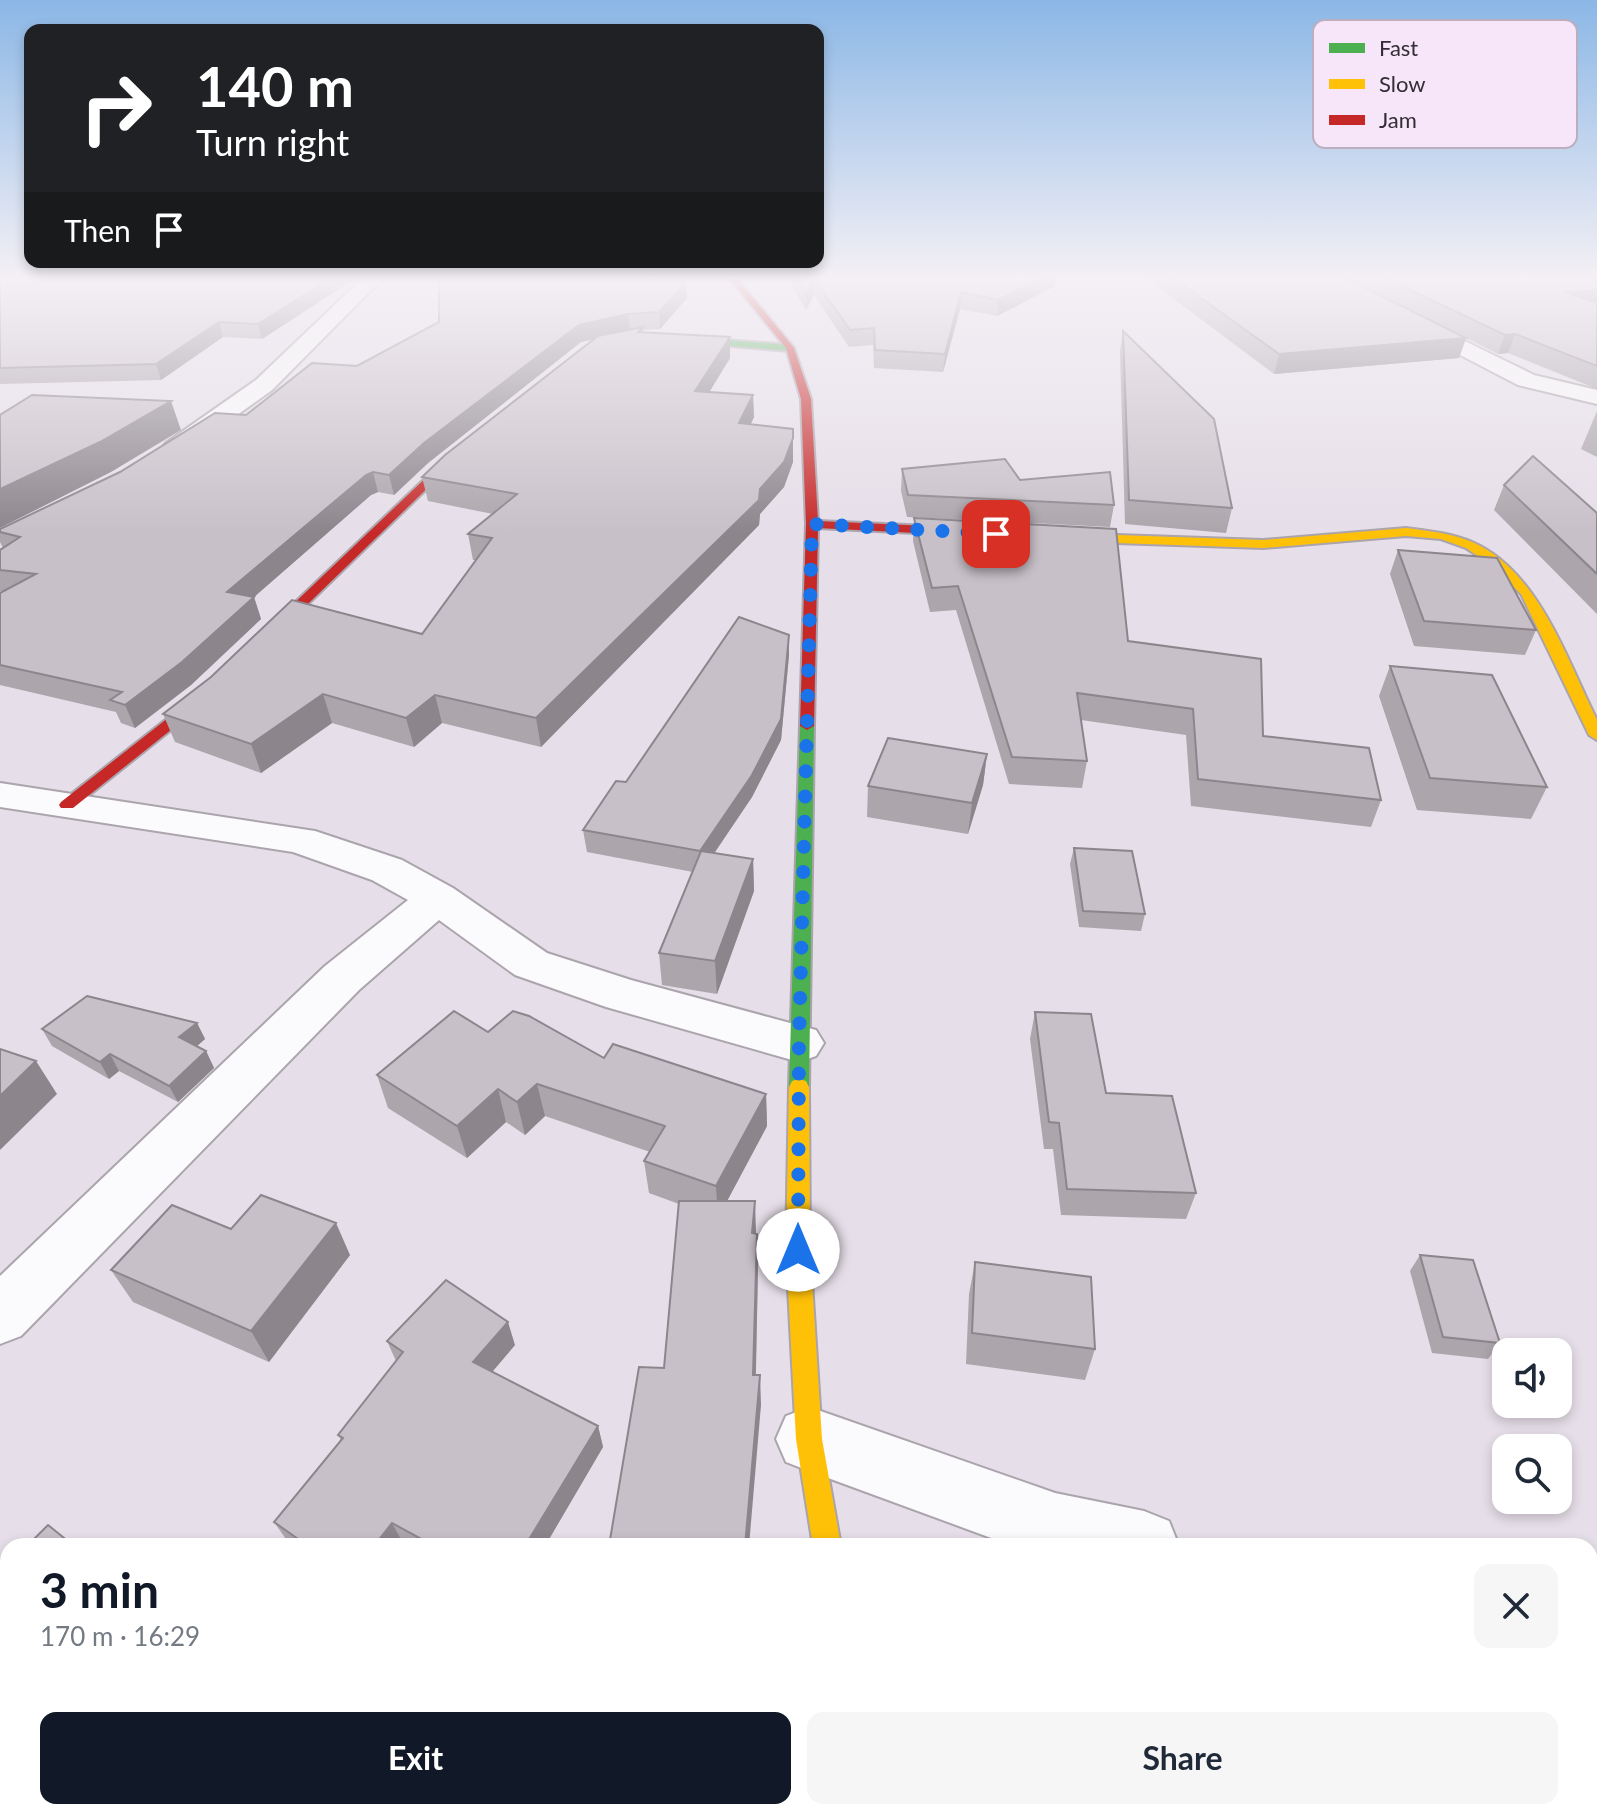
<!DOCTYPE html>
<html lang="en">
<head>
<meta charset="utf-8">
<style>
  body { margin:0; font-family:Lato,sans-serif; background:#f6f6f7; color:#1f2937; height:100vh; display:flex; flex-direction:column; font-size:30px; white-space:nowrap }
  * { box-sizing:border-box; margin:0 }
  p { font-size:26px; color:#747a83 }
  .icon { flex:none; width:44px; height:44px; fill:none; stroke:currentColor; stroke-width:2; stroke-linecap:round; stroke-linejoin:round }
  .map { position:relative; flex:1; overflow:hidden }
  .drawer { position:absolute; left:0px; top:1538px; width:1598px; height:282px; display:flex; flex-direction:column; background:#fff; border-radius:24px 24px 0 0; box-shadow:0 4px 12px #0003 }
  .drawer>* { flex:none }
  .top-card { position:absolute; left:24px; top:24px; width:800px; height:244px; border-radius:16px; box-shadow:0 4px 12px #0003; background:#202124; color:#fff; overflow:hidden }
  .buttons { position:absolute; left:1492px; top:1338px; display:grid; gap:16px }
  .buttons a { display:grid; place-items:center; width:80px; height:80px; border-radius:16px; background:#fff; box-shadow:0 4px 12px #0003; font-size:40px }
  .pin { position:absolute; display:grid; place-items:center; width:68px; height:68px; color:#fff; margin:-34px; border-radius:16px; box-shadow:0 4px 12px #0006 }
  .me { position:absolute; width:88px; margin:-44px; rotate:0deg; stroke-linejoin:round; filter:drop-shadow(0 0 6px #0008) }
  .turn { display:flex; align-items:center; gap:28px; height:168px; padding:0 40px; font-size:36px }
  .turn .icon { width:104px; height:104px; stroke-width:2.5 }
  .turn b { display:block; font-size:56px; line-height:68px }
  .then { display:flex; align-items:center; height:76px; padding:0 40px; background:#0003; gap:16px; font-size:30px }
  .round { display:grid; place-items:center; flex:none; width:84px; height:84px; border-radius:16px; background:#f6f6f7 }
  .summary { display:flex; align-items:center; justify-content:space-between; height:136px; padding:0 40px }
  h1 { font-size:48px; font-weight:700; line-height:60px; color:#111827 }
  .cta { display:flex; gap:16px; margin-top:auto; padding:16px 40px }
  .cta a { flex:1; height:92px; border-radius:16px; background:#111827; color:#fff; font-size:32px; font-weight:700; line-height:92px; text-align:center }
  .cta a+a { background:#f6f6f7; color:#1f2937 }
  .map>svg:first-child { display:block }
</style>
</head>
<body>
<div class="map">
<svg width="1597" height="1819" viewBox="0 0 1597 1819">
  <rect width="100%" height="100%" fill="#e6dee8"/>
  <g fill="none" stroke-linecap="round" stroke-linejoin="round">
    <g stroke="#aba4ac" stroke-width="4">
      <g id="street">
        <path d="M 363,278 L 383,278 L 272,390 L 184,453 L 166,453 L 162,448 L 166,443 L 256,380 Z"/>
        <path d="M 1312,278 L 1336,278 L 1534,375 L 1597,390 L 1597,404 L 1518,385 Z"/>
        <path d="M 0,783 L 315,831 L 402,860 L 453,888 L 547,953 L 631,980 L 816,1030 L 824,1043 L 816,1056 L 799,1062 L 606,1007 L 515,975 L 439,920 L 359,990 L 21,1336 L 0,1344 L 0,1276 L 325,966 L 408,900 L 372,880 L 293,852 L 0,807 Z"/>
        <path d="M 809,1407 L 1055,1493 L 1144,1511 L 1169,1521 L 1179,1546 L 1013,1546 L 809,1471 L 786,1462 L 776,1439 L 786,1416 Z"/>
        <rect x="1590" y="1577" width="7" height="72"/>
      </g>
    </g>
    <g stroke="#aba4ac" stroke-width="4">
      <g id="fast">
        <path d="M 672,336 L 790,345 L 794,348 L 790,351 L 669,341 Z"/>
        <path d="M 807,722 L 814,726 L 809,1087 L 806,1093 L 799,1095 L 792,1093 L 789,1087 L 800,726 Z"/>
      </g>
    </g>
    <g stroke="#aba4ac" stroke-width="4">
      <g id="slow">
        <path d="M 1406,528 C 1429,531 1451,533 1472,542 C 1538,570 1567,660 1597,720 L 1597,740 L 1589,735 L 1521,594 L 1491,565 L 1466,548 L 1441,539 L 1406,536 L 1263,548 L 1058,541 L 1052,537 L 1058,533 L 1263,540 Z"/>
        <path d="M 799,1079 L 806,1081 L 809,1087 L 810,1250 L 822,1439 L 841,1546 L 813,1546 L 796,1439 L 786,1250 L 789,1087 L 792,1081 Z"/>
      </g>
    </g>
    <g stroke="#aba4ac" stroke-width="4">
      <g id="jam">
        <path d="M 729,278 L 737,278 L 794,348 L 811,399 L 818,521 L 974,528 L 980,532 L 974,536 L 818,528 L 814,726 L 807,730 L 800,726 L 806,524 L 801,399 L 786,348 Z"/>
        <path d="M 464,446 L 473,448 L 443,473 L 211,698 L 73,808 L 61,808 L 59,805 L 61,802 L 201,692 L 435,469 Z"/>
        <path d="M 855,1812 L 887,1812 L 888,1819 L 856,1819 Z"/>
      </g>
    </g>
    <use href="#street" fill="#fbfafc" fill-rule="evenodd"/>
    <use href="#fast" fill="#4caf50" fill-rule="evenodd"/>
    <use href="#slow" fill="#ffc107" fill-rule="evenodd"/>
    <use href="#jam" fill="#c62828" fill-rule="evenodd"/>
  </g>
  <g fill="#aca5ac">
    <path d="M 0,278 L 356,278 L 262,339 L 223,337 L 161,380 L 0,384 Z"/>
    <path d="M 787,278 L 1056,278 L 1055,286 L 997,316 L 960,309 L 943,372 L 874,368 L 873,345 L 849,347 L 814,295 L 806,310 Z"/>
    <path d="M 1146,278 L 1597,278 L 1597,389 L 1508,353 L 1498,354 L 1466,338 L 1459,358 L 1274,374 Z"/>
    <path d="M 687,298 L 660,329 L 643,330 L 643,333 L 730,337 L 730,358 L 709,392 L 753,395 L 754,417 L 750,425 L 793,462 L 784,487 L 760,514 L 759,525 L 541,747 L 442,723 L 414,747 L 332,723 L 261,773 L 175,742 L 163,714 L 422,634 L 476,560 L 473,560 L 468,534 L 493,514 L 428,501 L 422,477 L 595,339 L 581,342 L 428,463 L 394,495 L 378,492 L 371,495 L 254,597 L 261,619 L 191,685 L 135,728 L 121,723 L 116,712 L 0,685 L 0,593 L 4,591 L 0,591 L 0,550 L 3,548 L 0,542 L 0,529 L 246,415 L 357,366 Z"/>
    <path d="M 1123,331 L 1232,508 L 1226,533 L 1125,524 L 1120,351 Z"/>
    <path d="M 1597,411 L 1597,457 L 1581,449 Z"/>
    <path d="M 902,469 L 1020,480 L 1114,505 L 1110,527 L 907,517 L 901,491 Z"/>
    <path d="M 1504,485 L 1597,513 L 1597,614 L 1494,510 Z"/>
    <path d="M 914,518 L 1128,641 L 1263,736 L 1381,800 L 1371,827 L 1191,806 L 1186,735 L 1081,720 L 1087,761 L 1082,788 L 1009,784 L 956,610 L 930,612 L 913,541 Z"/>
    <path d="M 1398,550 L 1536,630 L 1525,655 L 1414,646 L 1390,574 Z"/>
    <path d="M 789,635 L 789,655 L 781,740 L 752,797 L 714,853 L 753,859 L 754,891 L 717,994 L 662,985 L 659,953 L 693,872 L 587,852 L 583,830 L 626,782 Z"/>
    <path d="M 1390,666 L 1547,787 L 1531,819 L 1417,810 L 1379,696 Z"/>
    <path d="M 987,754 L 983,785 L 968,834 L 867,817 L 868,786 Z"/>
    <path d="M 1074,848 L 1145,914 L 1141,931 L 1079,927 L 1070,864 Z"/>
    <path d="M 1035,1012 L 1196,1193 L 1186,1219 L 1061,1215 L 1053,1149 L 1044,1149 L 1030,1039 Z"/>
    <path d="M 197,1023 L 205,1039 L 197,1046 L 206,1051 L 214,1068 L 178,1102 L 119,1071 L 109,1079 L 52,1046 L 42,1029 Z"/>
    <path d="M 488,1032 L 766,1094 L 767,1126 L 727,1201 L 756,1234 L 758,1266 L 756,1375 L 761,1405 L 664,1368 L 679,1204 L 649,1193 L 644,1161 L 650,1152 L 545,1116 L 525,1135 L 506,1122 L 467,1158 L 388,1108 L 377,1075 Z"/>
    <path d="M 231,1229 L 350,1255 L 269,1362 L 133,1302 L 111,1270 Z"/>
    <path d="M 1420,1255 L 1500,1343 L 1488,1359 L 1432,1353 L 1410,1271 Z"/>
    <path d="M 975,1262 L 1095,1349 L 1085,1380 L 966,1364 L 969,1294 Z"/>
    <path d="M 387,1341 L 515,1345 L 492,1372 L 598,1426 L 603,1447 L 545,1546 L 409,1546 L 403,1543 L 401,1546 L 293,1546 L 288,1542 L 274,1522 L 341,1440 L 338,1435 L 396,1361 Z"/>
    <path d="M 1200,1812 L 1561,1812 L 1565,1819 L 1203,1819 Z"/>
  </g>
  <g fill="#8c868c">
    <path d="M 331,278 L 356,278 L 262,339 L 258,324 Z"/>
    <path d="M 1041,278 L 1056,278 L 1055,286 L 997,316 L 998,300 Z"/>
    <path d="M 814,279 L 814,295 L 806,310 L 806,294 Z"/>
    <path d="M 686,282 L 687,298 L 660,329 L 659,312 Z"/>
    <path d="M 1597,290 L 1597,308 L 1565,292 Z"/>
    <path d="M 961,292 L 960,309 L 943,372 L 945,354 Z"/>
    <path d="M 628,314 L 630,331 L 581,342 L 428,463 L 394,495 L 389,475 L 424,443 L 579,325 Z"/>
    <path d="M 219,322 L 223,337 L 161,380 L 156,364 Z"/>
    <path d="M 1515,334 L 1508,353 L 1498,354 L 1505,335 Z"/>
    <path d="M 730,337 L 730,358 L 696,414 L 695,391 Z"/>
    <path d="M 1466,338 L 1459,358 L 1274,374 L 1279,354 Z"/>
    <path d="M 753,395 L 754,417 L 740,447 L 739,423 Z"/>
    <path d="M 171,401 L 181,430 L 111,472 L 0,528 L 0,489 Z"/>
    <path d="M 793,438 L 793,462 L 784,487 L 760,514 L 759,525 L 541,747 L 536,718 L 760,489 Z"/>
    <path d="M 373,472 L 378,492 L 371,495 L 254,597 L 261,619 L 191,685 L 135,728 L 125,705 L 227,592 L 366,475 Z"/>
    <path d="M 789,635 L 789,655 L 781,740 L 752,797 L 701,873 L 700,851 Z"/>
    <path d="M 323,694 L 332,723 L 261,773 L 251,744 Z"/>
    <path d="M 435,695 L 442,723 L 414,747 L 406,718 Z"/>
    <path d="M 987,754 L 983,785 L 968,834 L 972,803 Z"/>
    <path d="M 753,859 L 754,891 L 717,994 L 715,961 Z"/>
    <path d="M 197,1023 L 205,1039 L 188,1054 L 179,1037 Z"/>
    <path d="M 206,1051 L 214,1068 L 178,1102 L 169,1086 Z"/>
    <path d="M 110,1054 L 119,1071 L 109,1079 L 100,1062 Z"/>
    <path d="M 36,1061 L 57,1094 L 0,1150 L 0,1096 Z"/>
    <path d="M 537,1084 L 545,1116 L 525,1135 L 517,1102 Z"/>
    <path d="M 498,1089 L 506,1122 L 467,1158 L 457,1126 Z"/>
    <path d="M 766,1094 L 767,1126 L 718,1218 L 716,1186 Z"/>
    <path d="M 755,1201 L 756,1233 L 753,1265 L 752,1233 Z"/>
    <path d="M 336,1223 L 350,1255 L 269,1362 L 251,1331 Z"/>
    <path d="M 757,1234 L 758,1266 L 755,1405 L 753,1375 Z"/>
    <path d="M 508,1322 L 515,1345 L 481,1385 L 473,1362 Z"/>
    <path d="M 760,1375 L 761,1405 L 749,1546 L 745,1546 Z"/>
    <path d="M 598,1426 L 603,1447 L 545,1546 L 525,1546 Z"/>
    <path d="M 392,1523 L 403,1543 L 401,1546 L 374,1546 Z"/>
    <path d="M 0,1607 L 8,1613 L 8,1618 L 0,1627 Z"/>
    <path d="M 538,1812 L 559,1812 L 557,1819 L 536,1819 Z"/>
  </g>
  <g fill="#c8c0c8" stroke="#8c868c" stroke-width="2">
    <path d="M 0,278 L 331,278 L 258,324 L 219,322 L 156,364 L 0,368 Z"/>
    <path d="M 439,278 L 613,278 L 686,282 L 659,312 L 628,314 L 579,325 L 424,443 L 389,475 L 373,472 L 366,475 L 227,592 L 254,597 L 182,662 L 125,705 L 110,700 L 122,692 L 0,665 L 0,593 L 36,574 L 0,570 L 0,550 L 20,537 L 0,532 L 0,529 L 120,472 L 215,413 L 246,415 L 312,363 L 357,366 L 439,322 Z"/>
    <path d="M 797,278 L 1041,278 L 998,300 L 961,292 L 945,354 L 875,350 L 874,328 L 850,330 L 814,279 L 806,294 Z"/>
    <path d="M 1173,278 L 1345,278 L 1466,338 L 1279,354 Z"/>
    <path d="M 1385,278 L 1597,278 L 1597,290 L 1565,292 L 1597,303 L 1597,366 L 1515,334 L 1505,335 Z"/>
    <path d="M 643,327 L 638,332 L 730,337 L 695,391 L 753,395 L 739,423 L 793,429 L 793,438 L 784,462 L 760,489 L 759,500 L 536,718 L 435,695 L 406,718 L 323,694 L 251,744 L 163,714 L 211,677 L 292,600 L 422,634 L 492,538 L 468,534 L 517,494 L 422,477 L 445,455 L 598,336 Z"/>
    <path d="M 1123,331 L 1214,419 L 1232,508 L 1129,500 Z"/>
    <path d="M 32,395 L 171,401 L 100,442 L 0,489 L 0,415 Z"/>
    <path d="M 1533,456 L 1597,513 L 1597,574 L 1504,485 Z"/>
    <path d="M 1005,459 L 1020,480 L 1110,472 L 1114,505 L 908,495 L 902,469 Z"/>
    <path d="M 914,518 L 1116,529 L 1128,641 L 1261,659 L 1263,736 L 1369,748 L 1381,800 L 1198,779 L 1193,709 L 1077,693 L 1087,761 L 1012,757 L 958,586 L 932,588 Z"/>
    <path d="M 1398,550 L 1497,558 L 1536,630 L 1424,621 Z"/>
    <path d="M 739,617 L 789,635 L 781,719 L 752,775 L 700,851 L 583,830 L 616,781 L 626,782 Z"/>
    <path d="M 1390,666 L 1492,675 L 1547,787 L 1430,778 Z"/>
    <path d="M 888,738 L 987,754 L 972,803 L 868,786 Z"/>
    <path d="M 1074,848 L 1132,851 L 1145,914 L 1083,911 Z"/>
    <path d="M 701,851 L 753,859 L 715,961 L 659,953 Z"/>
    <path d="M 87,996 L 197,1023 L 179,1037 L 206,1051 L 169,1086 L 110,1054 L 100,1062 L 42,1029 Z"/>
    <path d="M 454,1011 L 488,1032 L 513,1011 L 529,1016 L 604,1058 L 613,1044 L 766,1094 L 716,1186 L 644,1161 L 665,1126 L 537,1084 L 517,1102 L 498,1089 L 457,1126 L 377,1075 Z"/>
    <path d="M 1035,1012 L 1091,1014 L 1106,1093 L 1172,1096 L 1196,1193 L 1067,1189 L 1059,1123 L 1049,1122 Z"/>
    <path d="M 0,1049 L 36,1061 L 0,1096 Z"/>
    <path d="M 261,1195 L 336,1223 L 251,1331 L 111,1270 L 172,1205 L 231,1229 Z"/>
    <path d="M 679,1201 L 755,1201 L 752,1233 L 757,1234 L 753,1375 L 760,1375 L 745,1546 L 609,1546 L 639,1367 L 664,1368 Z"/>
    <path d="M 1420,1255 L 1473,1260 L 1500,1343 L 1443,1337 Z"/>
    <path d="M 975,1262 L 1091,1277 L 1095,1349 L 972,1333 Z"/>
    <path d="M 446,1280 L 508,1322 L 473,1362 L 598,1426 L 525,1546 L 434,1546 L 392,1523 L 374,1546 L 308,1546 L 274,1522 L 343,1438 L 338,1435 L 403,1352 L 387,1341 Z"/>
    <path d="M 48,1525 L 74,1546 L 27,1546 Z"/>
    <path d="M 8,1565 L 8,1593 L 0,1586 L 0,1573 Z"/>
    <path d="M 262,1812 L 538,1812 L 536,1819 L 259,1819 Z"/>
    <path d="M 1232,1812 L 1561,1812 L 1565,1819 L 1235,1819 Z"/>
  </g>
  <linearGradient id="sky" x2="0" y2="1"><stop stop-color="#8bb7e6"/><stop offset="0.52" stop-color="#f4f0f5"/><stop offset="1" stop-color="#f4f0f5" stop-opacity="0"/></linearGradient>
  <rect width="1597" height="533" fill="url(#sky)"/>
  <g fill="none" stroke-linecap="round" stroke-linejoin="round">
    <path stroke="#1a73e8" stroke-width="14" stroke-dasharray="0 25.2" d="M 798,1250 L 799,1043 L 812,524 L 996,534"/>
  </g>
  <rect x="1313" y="20" width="264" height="128" rx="12" fill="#f7e6fa" stroke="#bcaebf" stroke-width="2"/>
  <rect x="1329" y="43" width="36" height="10" fill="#4caf50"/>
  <rect x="1329" y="79" width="36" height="10" fill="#ffc107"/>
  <rect x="1329" y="115" width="36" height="10" fill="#c62828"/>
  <g font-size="22" fill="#332c34">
    <text x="1379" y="56">Fast</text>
    <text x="1379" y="92">Slow</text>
    <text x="1379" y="128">Jam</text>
  </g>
</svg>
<div class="buttons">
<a><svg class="icon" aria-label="sound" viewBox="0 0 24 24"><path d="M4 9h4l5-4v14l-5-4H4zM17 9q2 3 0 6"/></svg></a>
<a><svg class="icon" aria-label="search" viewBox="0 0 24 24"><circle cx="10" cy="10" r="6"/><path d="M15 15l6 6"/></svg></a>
</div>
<div class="pin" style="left:996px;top:534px;background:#d93025"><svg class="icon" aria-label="arrive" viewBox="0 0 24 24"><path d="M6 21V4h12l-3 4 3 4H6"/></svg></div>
<svg class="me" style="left:798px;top:1250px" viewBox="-20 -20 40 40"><circle r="19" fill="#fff"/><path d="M0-13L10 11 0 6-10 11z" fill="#1a73e8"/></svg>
<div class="top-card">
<div class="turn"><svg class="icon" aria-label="right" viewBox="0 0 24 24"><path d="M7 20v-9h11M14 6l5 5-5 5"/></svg><div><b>140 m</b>Turn right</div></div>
<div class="then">Then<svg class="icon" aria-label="arrive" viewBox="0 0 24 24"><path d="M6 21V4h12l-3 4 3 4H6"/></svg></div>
</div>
<section class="drawer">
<div class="summary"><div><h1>3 min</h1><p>170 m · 16:29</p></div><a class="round"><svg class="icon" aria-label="close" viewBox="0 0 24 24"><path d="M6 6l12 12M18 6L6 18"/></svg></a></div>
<div class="cta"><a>Exit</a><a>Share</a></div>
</section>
</div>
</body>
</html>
